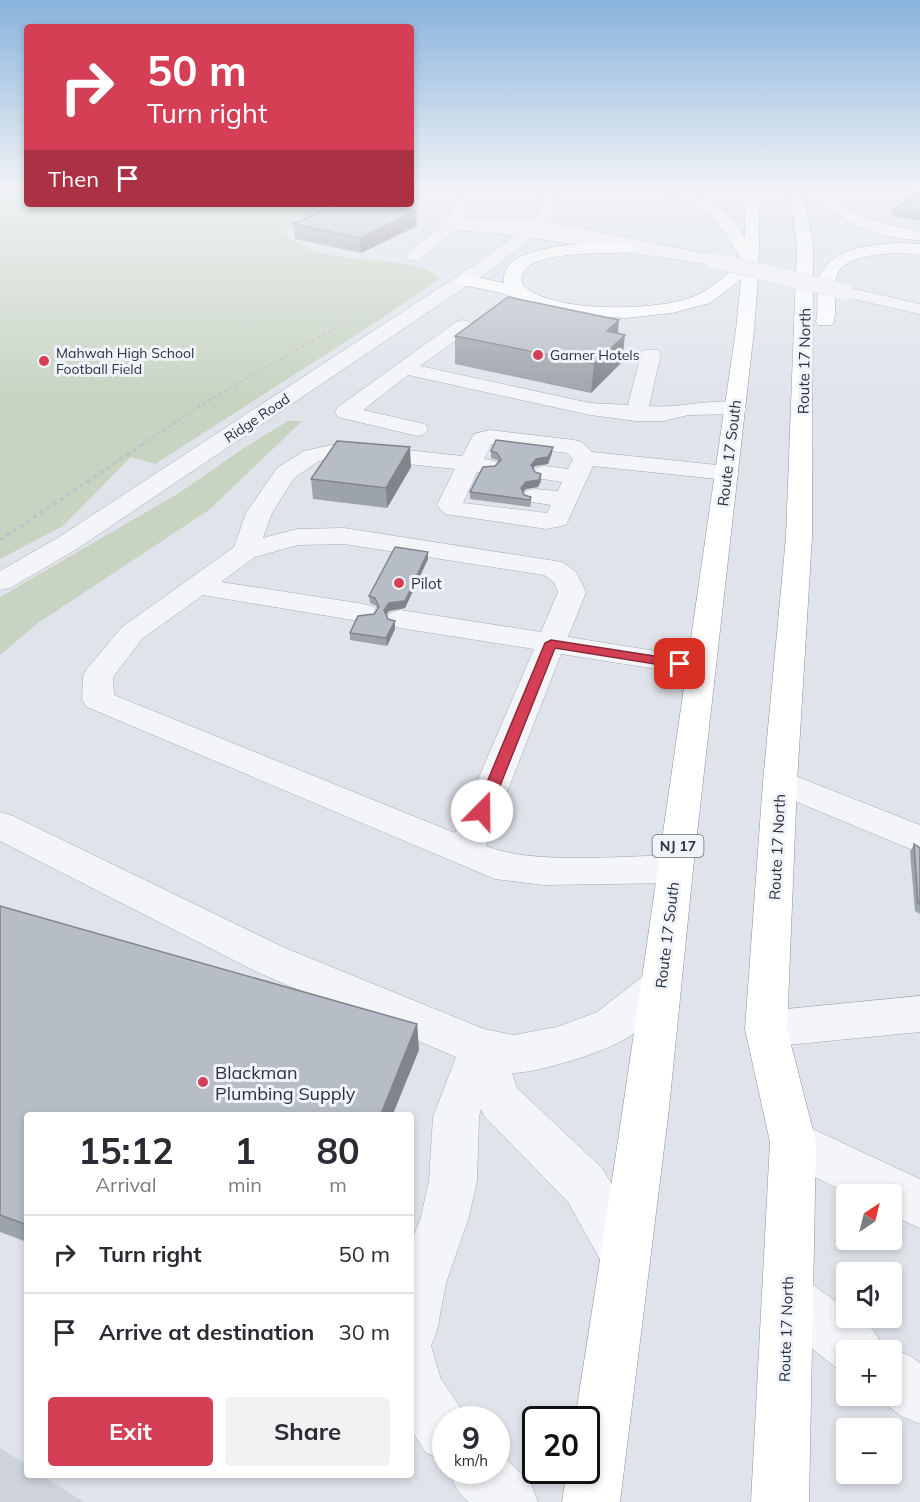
<!DOCTYPE html>
<html lang="en">
<head>
<meta charset="utf-8">
<style>
  body { margin:0; font-family:Mulish,sans-serif; background:#f2f2f3; color:#2b2b33; height:100vh; display:flex; flex-direction:column; font-size:22px; white-space:nowrap }
  * { box-sizing:border-box; margin:0 }
  p { font-size:20px; color:#7c7c81 }
  .icon { flex:none; width:33px; height:33px; fill:none; stroke:currentColor; stroke-width:2; stroke-linecap:round; stroke-linejoin:round }
  .map { position:relative; flex:1; overflow:hidden }
  .sheet { position:absolute; left:24px; top:1112px; width:390px; height:366px; display:flex; flex-direction:column; background:#fff; border-radius:6px; box-shadow:0 3px 9px #0003 }
  .sheet>* { flex:none }
  .guide { position:absolute; left:24px; top:24px; width:390px; height:183px; border-radius:6px; box-shadow:0 3px 9px #0003; background:#d53f56; color:#fff; overflow:hidden }
  .needle { width:39px; rotate:35deg }
  .controls { position:absolute; left:836px; top:1184px; display:grid; gap:12px }
  .controls a { display:grid; place-items:center; width:66px; height:66px; border-radius:6px; background:#fff; box-shadow:0 3px 9px #0003; font-size:30px }
  .speed { position:absolute; left:432px; top:1406px; display:flex; gap:12px; font-size:30px; font-weight:700; text-align:center }
  .speed>* { display:grid; place-content:center; width:78px; height:78px; border-radius:50%; background:#fff; box-shadow:0 3px 9px #0003; line-height:1 }
  .speed small { font-size:15px; font-weight:400 }
  .speed .limit { border:3px solid #111; border-radius:9px; background:#fff; color:#111 }
  .pin { position:absolute; display:grid; place-items:center; width:51px; height:51px; color:#fff; margin:-26px; border-radius:12px; box-shadow:0 3px 9px #0006 }
  .me { position:absolute; width:66px; margin:-33px; rotate:22deg; stroke-linejoin:round; filter:drop-shadow(0 0 4px #0008) }
  .turn { display:flex; align-items:center; gap:21px; height:126px; padding:0 24px; font-size:27px }
  .turn .icon { width:78px; height:78px; stroke-width:2.5 }
  .turn b { display:block; font-size:42px; line-height:51px }
  .then { display:flex; align-items:center; height:57px; padding:0 24px; background:#0003; gap:12px; font-size:22px }
  .eta { display:flex; justify-content:space-evenly; align-items:center; height:102px; text-align:center }
  .eta b { font-size:36px; font-weight:700; line-height:42px }
  .cta { display:flex; gap:12px; margin-top:auto; padding:12px 24px }
  .cta a { flex:1; height:69px; border-radius:6px; background:#d53f56; color:#fff; font-size:24px; font-weight:700; line-height:69px; text-align:center }
  .cta a+a { background:#f2f2f3; color:#2b2b33 }
  ul { padding:0; list-style:none }
  li { display:flex; align-items:center; gap:18px; height:78px; padding:0 24px; border-top:2px solid #e1e1e2 }
  li div { flex:1 }
  li b { display:block; font-size:22px }
  li em { font-style:normal }
  .map>svg:first-child { display:block }
</style>
</head>
<body>
<div class="map">
<svg width="920" height="1502" viewBox="0 0 920 1502">
  <rect width="100%" height="100%" fill="#e0e4ea"/>
  <path fill="#ced3dc" d="M 0,1448 L 27,1465 L 27,1474 L 41,1475 L 84,1502 L 0,1502 Z"/>
  <g fill="#c6d4c1">
    <path d="M 0,189 L 27,189 L 27,204 L 403,204 L 308,227 L 287,229 L 286,234 C 313,265 388,255 424,269 C 430,271 435,275 440,278 L 384,317 L 155,464 L 131,457 L 63,526 L 0,559 Z"/>
    <path d="M 288,421 L 302,421 L 209,510 L 38,623 L 0,655 L 0,597 L 179,493 L 244,448 Z"/>
  </g>
  <g fill="none" stroke-linecap="round" stroke-linejoin="round">
    <g stroke="#a5abb4" stroke-width="1">
      <g id="minor">
        <path d="M 462,189 L 472,189 L 474,192 L 464,217 L 534,221 L 541,211 L 542,189 L 556,189 L 555,211 L 551,222 L 713,255 L 721,260 L 713,265 L 532,238 L 492,269 L 77,549 L 10,588 L 0,590 L 0,571 L 59,537 L 480,261 L 515,235 L 456,230 L 419,260 L 407,260 L 405,257 L 407,254 L 447,221 Z"/>
        <path d="M 846,287 L 920,304 L 920,314 L 840,296 L 837,292 L 840,288 Z"/>
        <path d="M 463,320 L 470,322 L 472,326 L 470,330 L 420,366 L 590,403 L 628,405 L 641,354 L 644,350 L 658,350 L 661,354 L 649,406 C 680,409 711,397 743,404 L 746,409 L 743,414 L 688,415 L 664,421 L 636,421 L 590,415 L 408,375 L 363,410 L 425,424 L 428,429 L 425,434 L 417,436 L 338,417 L 335,412 L 338,407 L 456,322 Z"/>
        <path d="M 490,430 L 574,440 L 582,442 L 592,452 L 727,466 L 735,468 L 739,473 L 735,478 L 727,480 L 593,466 L 566,525 L 547,529 L 445,514 L 437,505 L 455,469 L 341,457 L 319,461 L 294,478 L 272,513 L 263,538 L 297,529 L 344,528 L 562,562 L 576,572 L 586,592 L 568,637 L 712,660 L 716,667 L 712,674 L 701,676 L 561,654 L 486,846 C 533,865 622,856 675,855 L 688,859 L 693,869 L 688,879 L 675,883 L 544,885 L 495,879 L 87,707 L 82,700 L 83,676 L 87,669 L 122,627 L 234,547 L 246,513 L 277,468 L 304,451 L 341,443 L 462,456 L 474,434 ZM 491,444 L 567,453 L 573,459 L 568,469 L 544,466 L 536,468 L 532,473 L 536,478 L 562,482 L 558,491 L 535,489 L 526,491 L 523,496 L 526,501 L 551,505 L 547,513 L 463,503 L 477,472 L 495,471 L 499,466 L 495,461 L 484,459 ZM 344,544 L 544,575 L 554,582 L 558,592 L 541,632 L 400,610 L 390,613 L 386,619 L 390,625 L 400,628 L 534,649 L 455,833 L 114,695 L 113,677 L 142,639 L 203,595 L 364,622 L 374,619 L 378,613 L 374,607 L 364,604 L 221,582 L 255,557 L 298,545 Z"/>
        <path d="M 780,770 L 920,825 L 920,853 L 768,790 L 763,782 L 768,774 Z"/>
        <path d="M 0,812 L 13,816 L 285,948 L 484,1029 L 514,1035 L 557,1027 L 597,1012 L 646,974 L 660,969 L 674,974 L 680,986 C 672,1004 645,1027 627,1038 C 604,1052 539,1073 512,1073 L 517,1088 L 602,1168 L 643,1236 L 650,1254 L 643,1272 L 625,1279 L 607,1272 L 568,1202 L 484,1116 L 481,1109 L 479,1117 L 477,1181 L 469,1217 L 446,1283 L 437,1331 L 431,1346 L 441,1379 L 468,1419 L 446,1419 L 446,1461 L 426,1453 L 411,1430 L 411,1242 L 421,1217 L 429,1181 L 433,1117 L 456,1057 L 257,972 L 0,841 Z"/>
        <path d="M 920,996 L 920,1032 L 766,1047 L 751,1042 L 745,1029 L 751,1016 L 766,1011 Z"/>
        <path d="M 793,1120 L 920,1179 L 920,1228 L 891,1215 L 891,1194 L 849,1194 L 777,1158 L 770,1142 L 777,1126 Z"/>
        <path d="M 787,1271 L 805,1279 L 846,1309 L 846,1317 C 867,1317 876,1332 884,1350 L 846,1350 L 846,1372 L 838,1369 L 769,1315 L 761,1297 L 769,1279 Z"/>
        <path d="M 891,1348 L 910,1356 L 920,1363 L 920,1424 L 901,1416 L 873,1395 L 891,1395 L 891,1350 L 886,1350 Z"/>
        <path d="M 496,1450 L 530,1481 L 538,1502 L 468,1502 L 457,1490 L 448,1470 L 496,1470 Z"/>
      </g>
    </g>
    <g stroke="#8791a1" stroke-width="1">
      <g id="highway">
        <path d="M 546,189 L 569,189 L 567,192 L 549,197 L 542,193 Z"/>
        <path d="M 655,189 C 698,189 723,201 745,238 L 744,189 L 758,189 C 761,237 758,283 754,330 L 693,869 L 669,1108 L 620,1502 L 562,1502 L 567,1470 L 586,1470 L 586,1419 L 575,1419 C 633,1057 682,693 736,330 L 741,279 L 710,303 L 672,313 L 626,318 L 568,315 L 501,293 L 459,284 L 456,280 L 459,276 L 465,275 L 504,283 C 497,240 604,243 630,243 L 638,248 L 636,251 C 615,257 514,245 522,284 C 548,314 662,312 697,295 C 713,288 728,272 742,262 C 718,216 708,205 657,192 Z"/>
        <path d="M 789,189 L 803,189 L 813,246 L 812,537 L 797,782 L 787,1029 L 816,1142 L 809,1502 L 751,1502 L 770,1142 L 745,1029 L 763,782 L 786,537 L 797,246 Z"/>
        <path d="M 810,189 L 825,189 C 851,218 884,224 920,232 L 920,240 C 882,240 833,220 810,189 Z"/>
        <path d="M 897,243 L 920,244 L 920,254 C 898,253 842,250 836,279 C 833,293 837,307 834,321 L 832,325 L 818,325 L 816,321 C 819,308 816,296 818,283 C 824,248 870,245 897,243 Z"/>
      </g>
    </g>
    <path stroke="#bec2c9" stroke-width="2" stroke-dasharray="3 3" stroke-linecap="butt" d="M 143,444 L 214,397 L 351,319"/>
    <path stroke="#bec2c9" stroke-width="3" stroke-dasharray="4 4" stroke-linecap="butt" d="M 0,540 L 145,443"/>
    <use href="#minor" fill="#f3f5f8" fill-rule="evenodd"/>
    <use href="#highway" fill="#fff" fill-rule="evenodd"/>
    <g stroke="#a5abb4" stroke-width="16" stroke-linecap="butt">
      <path id="minor-bridge" d="M 713,260 L 846,292"/>
    </g>
    <use href="#minor-bridge" stroke="#f3f5f8" stroke-width="16"/>
  </g>
  <g fill="#9da3ab">
    <path d="M 911,189 L 920,189 L 920,221 L 892,216 L 893,211 L 920,191 Z"/>
    <path d="M 293,224 L 417,226 L 361,253 L 295,239 Z"/>
    <path d="M 618,333 L 622,362 L 591,393 L 455,364 L 455,336 Z"/>
    <path d="M 491,451 L 552,453 L 548,464 L 535,466 L 533,469 L 535,472 L 541,474 L 541,481 L 538,487 L 526,489 L 523,492 L 524,495 L 531,497 L 531,504 L 530,507 L 470,499 L 470,492 L 498,463 L 497,460 L 491,458 Z"/>
    <path d="M 411,467 L 387,508 L 313,499 L 311,479 Z"/>
    <path d="M 428,552 L 428,559 L 405,608 L 389,611 L 386,615 L 395,629 L 387,646 L 350,640 L 350,633 L 374,614 L 377,609 L 376,606 L 370,603 L 369,596 Z"/>
    <path d="M 914,844 L 920,848 L 920,914 L 915,911 L 910,852 Z"/>
    <path d="M 0,906 L 417,1024 L 419,1050 L 27,1114 L 27,1242 L 0,1232 Z"/>
  </g>
  <g fill="#80848b">
    <path d="M 416,211 L 417,226 L 361,253 L 360,238 Z"/>
    <path d="M 619,320 L 617,342 L 625,335 L 622,362 L 591,393 L 594,364 L 607,331 Z"/>
    <path d="M 410,447 L 411,467 L 387,508 L 386,488 Z"/>
    <path d="M 553,447 L 552,453 L 548,464 L 535,466 L 530,472 L 531,465 L 536,459 Z"/>
    <path d="M 541,474 L 541,481 L 538,487 L 526,489 L 521,495 L 521,488 L 526,482 Z"/>
    <path d="M 428,552 L 428,559 L 405,608 L 389,611 L 384,618 L 384,610 Z"/>
    <path d="M 395,621 L 395,629 L 387,646 L 386,638 Z"/>
    <path d="M 417,1024 L 419,1050 L 393,1114 L 381,1114 Z"/>
  </g>
  <g fill="#b7bdc7" stroke="#80848b" stroke-width="1.5">
    <path d="M 920,191 L 920,215 L 893,211 Z"/>
    <path d="M 339,204 L 379,204 L 416,211 L 360,238 L 293,224 Z"/>
    <path d="M 508,297 L 619,320 L 607,331 L 625,335 L 594,364 L 455,336 Z"/>
    <path d="M 496,440 L 553,447 L 548,457 L 536,459 L 531,465 L 535,472 L 541,474 L 539,480 L 526,482 L 521,488 L 524,495 L 531,497 L 530,500 L 470,492 L 483,467 L 495,466 L 501,460 L 497,453 L 491,451 Z"/>
    <path d="M 337,441 L 410,447 L 386,488 L 311,479 Z"/>
    <path d="M 395,547 L 428,552 L 405,601 L 389,603 L 384,610 L 388,619 L 395,621 L 386,638 L 350,633 L 358,616 L 374,614 L 379,607 L 375,598 L 369,596 Z"/>
    <path d="M 914,844 L 920,848 L 920,904 L 918,903 Z"/>
    <path d="M 0,906 L 417,1024 L 381,1114 L 27,1114 L 27,1225 L 0,1215 Z"/>
  </g>
  <linearGradient id="sky" x2="0" y2="1"><stop stop-color="#89b3dd"/><stop offset="0.47" stop-color="#f1f3f6"/><stop offset="1" stop-color="#f1f3f6" stop-opacity="0"/></linearGradient>
  <rect width="920" height="400" fill="url(#sky)"/>
  <path fill="#d53f56" stroke="#8a2938" stroke-width="1.5" d="M 551,640 L 680,660 L 686,664 L 680,668 L 555,648 L 490,811 L 488,814 L 477,814 L 475,811 L 545,643 Z"/>
  <g fill="#d53f56" stroke="#f0f3f7" stroke-width="2">
    <circle cx="538" cy="355" r="6"/>
    <circle cx="44" cy="361" r="6"/>
    <circle cx="399" cy="583" r="6"/>
    <circle cx="203" cy="1082" r="6"/>
  </g>
  <g text-anchor="middle" dominant-baseline="central" stroke-width="6" stroke-linejoin="round" paint-order="stroke">
    <g font-size="14" fill="#283242" stroke="#f0f3f7" text-anchor="start">
      <text x="56" y="353">Mahwah High School<tspan x="56" dy="16">Football Field</tspan></text>
      <text x="550" y="355">Garner Hotels</text>
    </g>
    <g font-size="14" fill="#283242" stroke="#f0f3f7">
      <text transform="translate(257 418) rotate(-34)">Ridge Road</text>
    </g>
    <rect fill="#f0f3f7" stroke="#646c78" stroke-width="1.5" x="652.5" y="835" width="51" height="22" rx="4.5"/>
    <g font-size="14" font-weight="bold" fill="#283242">
      <text x="678" y="846">NJ 17</text>
    </g>
    <g font-size="15" fill="#283242" stroke="#f0f3f7">
      <text transform="translate(804 361) rotate(-89)">Route 17 North</text>
      <text transform="translate(729 453) rotate(-83)">Route 17 South</text>
      <text transform="translate(777 847) rotate(-87)">Route 17 North</text>
      <text transform="translate(667 935) rotate(-83)">Route 17 South</text>
      <text transform="translate(786 1329) rotate(-88)">Route 17 North</text>
    </g>
    <g font-size="15" fill="#283242" stroke="#f0f3f7" text-anchor="start">
      <text x="411" y="583">Pilot</text>
    </g>
    <g font-size="18" fill="#283242" stroke="#f0f3f7" text-anchor="start">
      <text x="215" y="1072">Blackman<tspan x="215" dy="21">Plumbing Supply</tspan></text>
    </g>
  </g>
</svg>
<div class="controls">
<a><svg class="needle" viewBox="-14 -14 28 28"><path d="M0-13l5 13h-10z" fill="#e53935"/><path d="M0 13l5-13h-10z" fill="#7c7c81"/></svg></a>
<a><svg class="icon" aria-label="sound" viewBox="0 0 24 24"><path d="M4 9h4l5-4v14l-5-4H4zM17 9q2 3 0 6"/></svg></a>
<a>+</a>
<a>−</a>
</div>
<div class="speed"><div>9<small>km/h</small></div><div class="limit">20</div></div>
<div class="pin" style="left:680px;top:664px;background:#d93025"><svg class="icon" aria-label="arrive" viewBox="0 0 24 24"><path d="M6 21V4h12l-3 4 3 4H6"/></svg></div>
<svg class="me" style="left:482px;top:811px" viewBox="-20 -20 40 40"><circle r="19" fill="#fff"/><path d="M0-13L10 11 0 6-10 11z" fill="#d53f56"/></svg>
<div class="guide">
<div class="turn"><svg class="icon" aria-label="right" viewBox="0 0 24 24"><path d="M7 20v-9h11M14 6l5 5-5 5"/></svg><div><b>50 m</b>Turn right</div></div>
<div class="then">Then<svg class="icon" aria-label="arrive" viewBox="0 0 24 24"><path d="M6 21V4h12l-3 4 3 4H6"/></svg></div>
</div>
<section class="sheet">
<div class="eta">
<div><b>15:12</b><p>Arrival</p></div>
<div><b>1</b><p>min</p></div>
<div><b>80</b><p>m</p></div>
</div>
<ul>
<li><svg class="icon" aria-label="right" viewBox="0 0 24 24"><path d="M7 20v-9h11M14 6l5 5-5 5"/></svg><div><b>Turn right</b></div><em>50 m</em></li>
<li><svg class="icon" aria-label="arrive" viewBox="0 0 24 24"><path d="M6 21V4h12l-3 4 3 4H6"/></svg><div><b>Arrive at destination</b></div><em>30 m</em></li>
</ul>
<div class="cta"><a>Exit</a><a>Share</a></div>
</section>
</div>
</body>
</html>
